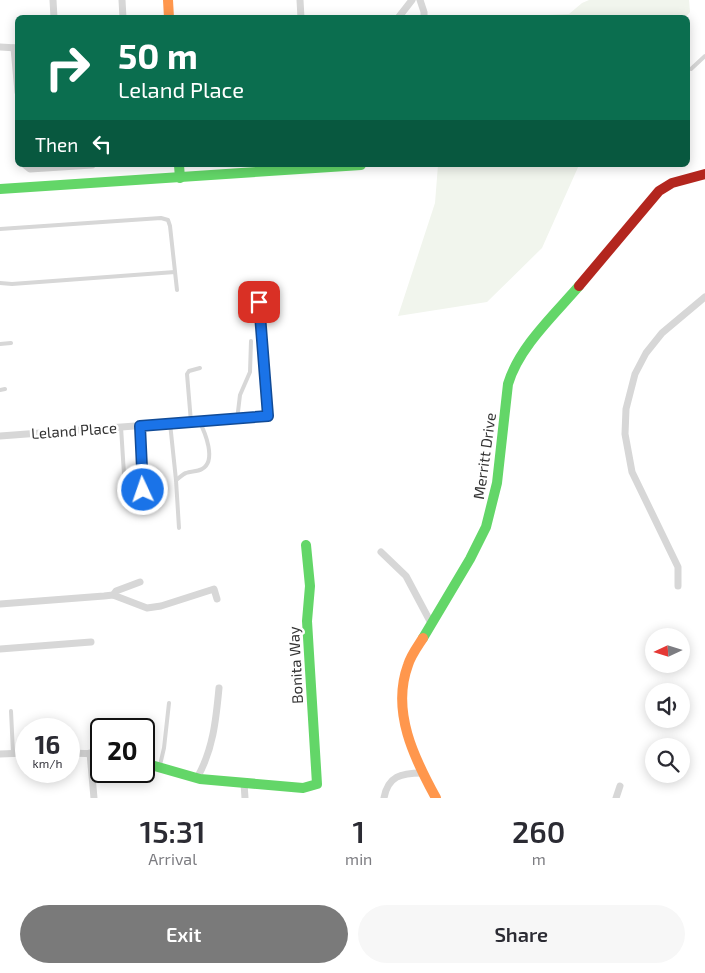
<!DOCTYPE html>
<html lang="en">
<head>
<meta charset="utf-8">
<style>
  body { margin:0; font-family:"Exo 2",sans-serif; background:#f7f7f7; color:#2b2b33; height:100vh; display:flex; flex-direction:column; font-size:19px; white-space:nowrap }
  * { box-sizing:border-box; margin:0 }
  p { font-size:16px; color:#7c7c81 }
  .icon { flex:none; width:28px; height:28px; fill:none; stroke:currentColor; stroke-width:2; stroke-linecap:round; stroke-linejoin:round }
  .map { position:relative; height:798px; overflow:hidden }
  .panel { display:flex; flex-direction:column; background:#fff; flex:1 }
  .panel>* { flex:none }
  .top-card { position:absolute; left:15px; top:15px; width:675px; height:152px; border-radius:8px; box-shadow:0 2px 12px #0003; background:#0b6e4f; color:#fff; overflow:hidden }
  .needle { width:32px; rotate:266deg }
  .buttons { position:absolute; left:645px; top:628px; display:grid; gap:10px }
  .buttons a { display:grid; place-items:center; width:45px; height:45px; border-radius:50%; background:#fff; box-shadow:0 2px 12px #0003; font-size:25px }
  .speed { position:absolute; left:15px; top:718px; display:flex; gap:10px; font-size:25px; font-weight:700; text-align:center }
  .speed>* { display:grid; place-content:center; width:65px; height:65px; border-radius:50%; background:#fff; box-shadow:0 2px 12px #0003; line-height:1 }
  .speed small { font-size:12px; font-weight:400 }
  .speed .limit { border:2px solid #111; border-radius:8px; background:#fff; color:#111 }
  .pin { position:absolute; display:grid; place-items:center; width:42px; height:42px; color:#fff; margin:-21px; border-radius:10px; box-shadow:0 2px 8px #0006 }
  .me { position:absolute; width:55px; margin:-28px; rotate:357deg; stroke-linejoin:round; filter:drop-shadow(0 0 4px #0008) }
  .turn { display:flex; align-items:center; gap:18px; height:105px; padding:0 20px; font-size:22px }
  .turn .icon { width:65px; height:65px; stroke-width:2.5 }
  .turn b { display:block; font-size:35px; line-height:42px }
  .then { display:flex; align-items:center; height:48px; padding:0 20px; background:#0003; gap:10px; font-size:19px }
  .eta { display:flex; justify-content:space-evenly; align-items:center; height:85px; text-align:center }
  .eta b { font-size:30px; font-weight:600; line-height:35px }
  .action { display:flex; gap:10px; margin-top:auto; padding:10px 20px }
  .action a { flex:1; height:58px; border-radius:30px; background:#7a7a7a; color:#fff; font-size:20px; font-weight:600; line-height:58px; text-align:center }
  .action a+a { background:#f7f7f7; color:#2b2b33 }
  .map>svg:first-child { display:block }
</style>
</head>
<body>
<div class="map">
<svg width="705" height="798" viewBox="0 0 705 798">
  <rect width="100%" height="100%" fill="#fff"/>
  <g fill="#f1f5ed">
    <path d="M 589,0 L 689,0 L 690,12 L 685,18 L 501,17 L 569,14 L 582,3 Z"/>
    <path d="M 438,165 L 579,165 L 542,248 L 487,302 L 398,316 L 435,203 Z"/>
  </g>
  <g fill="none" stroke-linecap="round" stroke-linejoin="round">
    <g stroke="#d7d7d7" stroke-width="4">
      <path d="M 691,69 L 705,56"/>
      <path d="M 0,229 L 161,218 L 168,220 L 170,226 L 177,290"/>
      <path d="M 0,283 L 12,284 L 175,272"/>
      <path d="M 259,301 L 268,416"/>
      <path d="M 0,344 L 11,343"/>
      <path d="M 0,390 L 5,389"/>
      <path d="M 237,420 L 240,395 L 250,372 L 251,341"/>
      <path d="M 191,422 L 187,374 L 189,371 L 200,368"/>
      <path d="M 170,423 L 176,480 L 179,528"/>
      <path d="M 121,427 L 125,490 L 134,497 L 143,490 L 140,426"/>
      <path d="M 176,480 C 179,478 183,474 186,473 C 191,471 197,472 202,469 C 217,461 205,432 199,421"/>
      <path d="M 11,711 L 13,753"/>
      <path d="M 160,765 L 164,748 L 169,703"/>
    </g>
    <g stroke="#d7d7d7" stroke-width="7">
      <path d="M 53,0 L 54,18"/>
      <path d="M 122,0 L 123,18"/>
      <path d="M 300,0 L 301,18"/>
      <path d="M 420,0 L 424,12 L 424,18"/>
      <path d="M 398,18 L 412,0"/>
      <path d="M 0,47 L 17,48"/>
      <path d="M 14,48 L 18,92"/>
      <path d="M 25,165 L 30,169 L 92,165"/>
      <path d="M 0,436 L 268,416"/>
      <path d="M 381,552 L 406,576 L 431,623"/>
      <path d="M 678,586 L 678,567 L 632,472 L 625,434 L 626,409 L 635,374 L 646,353 L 662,333 L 705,297"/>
      <path d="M 113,595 L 147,608 L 161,606 L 214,589 L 217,599"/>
      <path d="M 0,604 L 104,596 L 113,595 L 116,591 L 140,582"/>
      <path d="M 0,649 L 91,642"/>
      <path d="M 69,753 L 101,754"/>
      <path d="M 90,753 L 94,798"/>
      <path d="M 0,754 L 26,753"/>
      <path d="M 197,778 C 213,750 216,720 219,688"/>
      <path d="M 244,783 L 245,798"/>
      <path d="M 384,798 C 388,776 401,773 422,773"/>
      <path d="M 616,798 L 620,786"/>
    </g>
    <g stroke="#63d668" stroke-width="10">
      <path d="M 179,165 L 180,178"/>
      <path d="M 0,189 L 361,165"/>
      <path d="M 423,638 L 470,559 L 486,527 L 497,483 L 508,384 C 519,347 554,315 579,286"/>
      <path d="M 144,763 L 200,779 L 303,788 L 317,784 L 307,621 L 310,586 L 306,545"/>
    </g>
    <g stroke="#ff974d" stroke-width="10">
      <path d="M 168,0 L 169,18"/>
      <path d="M 423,638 C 418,646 411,655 408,665 C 391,711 414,758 436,798"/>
    </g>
    <path stroke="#b3261e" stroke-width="10" d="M 579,286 L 659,191 L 672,183 L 705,174"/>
  </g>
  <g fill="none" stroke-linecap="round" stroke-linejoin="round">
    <g stroke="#114b97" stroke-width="12">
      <path id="route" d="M 143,490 L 140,426 L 268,416 L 259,302"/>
    </g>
    <use href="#route" stroke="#1a73e8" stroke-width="9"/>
  </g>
  <g text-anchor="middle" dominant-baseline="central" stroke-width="5" stroke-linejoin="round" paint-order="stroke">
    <g font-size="15" fill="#333" stroke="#fff">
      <text transform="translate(74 430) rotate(-4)">Leland Place</text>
      <text transform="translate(484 456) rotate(-82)">Merritt Drive</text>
      <text transform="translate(295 665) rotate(-93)">Bonita Way</text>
    </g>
  </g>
</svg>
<div class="buttons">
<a><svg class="needle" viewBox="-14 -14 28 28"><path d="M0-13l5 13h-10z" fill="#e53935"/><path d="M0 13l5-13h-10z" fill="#7c7c81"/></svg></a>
<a><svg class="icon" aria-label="sound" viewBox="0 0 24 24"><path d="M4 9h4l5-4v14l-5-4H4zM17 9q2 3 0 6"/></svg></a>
<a><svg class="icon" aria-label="search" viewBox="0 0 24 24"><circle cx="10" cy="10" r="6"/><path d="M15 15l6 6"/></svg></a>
</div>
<div class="speed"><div>16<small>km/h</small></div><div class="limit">20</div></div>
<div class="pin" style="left:259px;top:302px;background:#d93025"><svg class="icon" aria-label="arrive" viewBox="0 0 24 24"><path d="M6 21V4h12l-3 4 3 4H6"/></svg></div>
<svg class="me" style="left:143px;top:490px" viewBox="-20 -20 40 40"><circle r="17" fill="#1a73e8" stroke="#fff" stroke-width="3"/><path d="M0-11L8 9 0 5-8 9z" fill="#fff"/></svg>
<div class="top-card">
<div class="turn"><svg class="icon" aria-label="right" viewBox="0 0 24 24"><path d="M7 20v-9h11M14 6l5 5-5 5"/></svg><div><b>50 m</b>Leland Place</div></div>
<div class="then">Then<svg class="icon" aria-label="left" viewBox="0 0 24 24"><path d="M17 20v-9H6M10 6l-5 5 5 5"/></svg></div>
</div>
</div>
<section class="panel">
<div class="eta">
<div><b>15:31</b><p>Arrival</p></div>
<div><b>1</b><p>min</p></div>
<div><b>260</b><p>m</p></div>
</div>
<div class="action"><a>Exit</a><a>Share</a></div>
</section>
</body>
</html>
